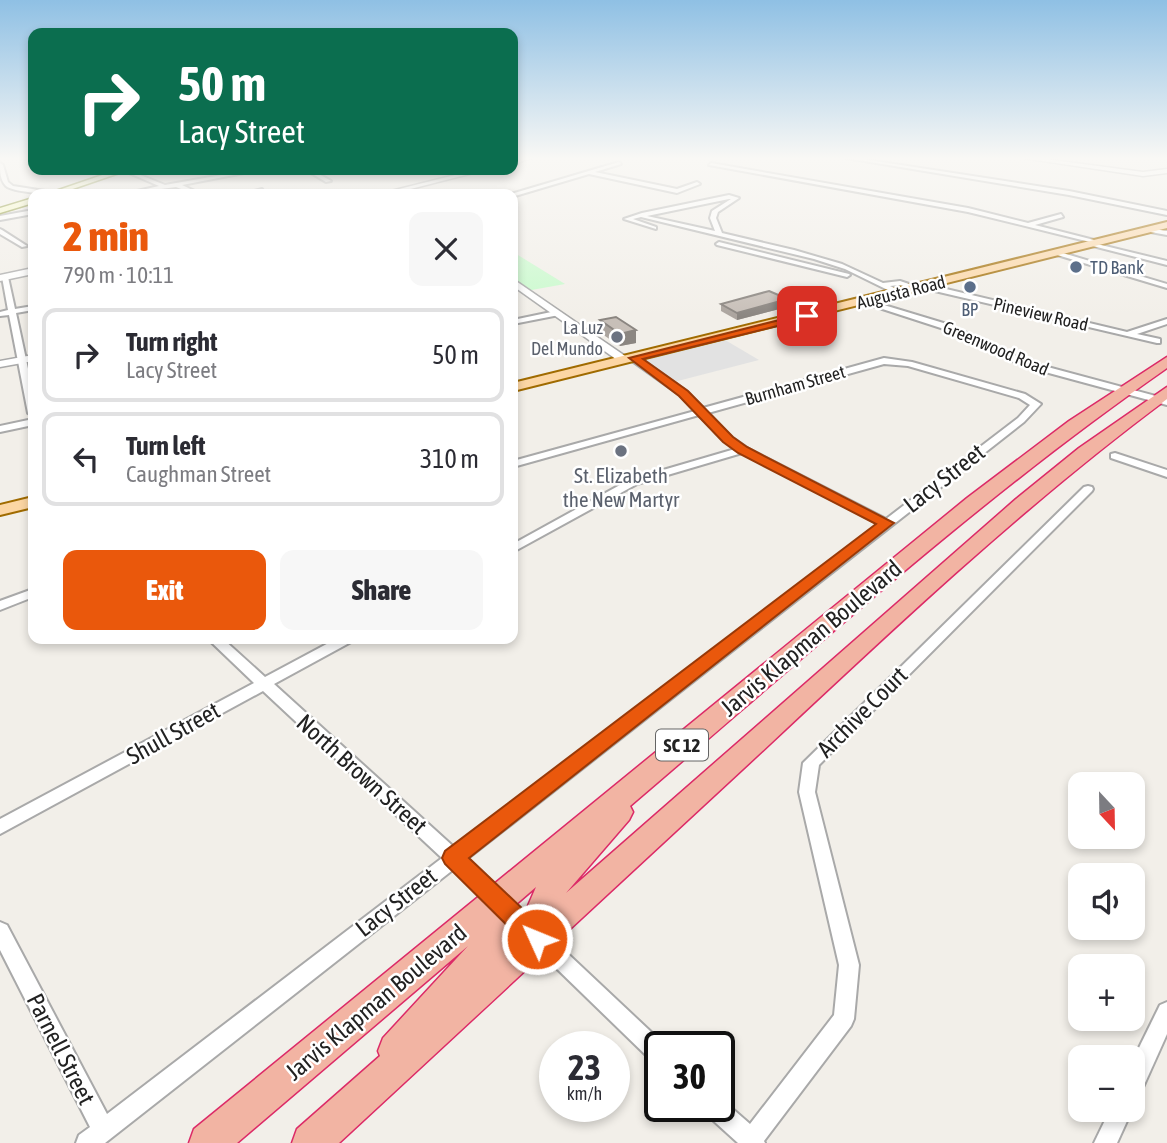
<!DOCTYPE html>
<html lang="en">
<head>
<meta charset="utf-8">
<style>
  body { margin:0; font-family:"Asap Condensed",sans-serif; background:#f7f7f7; color:#2b2b33; height:100vh; display:flex; flex-direction:column; font-size:26px; white-space:nowrap }
  * { box-sizing:border-box; margin:0 }
  p { font-size:23px; color:#7c7c81 }
  .icon { flex:none; width:38px; height:38px; fill:none; stroke:currentColor; stroke-width:2; stroke-linecap:round; stroke-linejoin:round }
  .map { position:relative; flex:1; overflow:hidden }
  .side { position:absolute; left:28px; top:189px; width:490px; height:455px; display:flex; flex-direction:column; background:#fff; border-radius:14px; box-shadow:0 4px 10px #0003 }
  .side>* { flex:none }
  .hud { position:absolute; left:28px; top:28px; width:490px; height:147px; border-radius:14px; box-shadow:0 4px 10px #0003; background:#0b6e4f; color:#fff; overflow:hidden }
  .needle { width:46px; rotate:158deg }
  .controls { position:absolute; left:1068px; top:772px; display:grid; gap:14px }
  .controls a { display:grid; place-items:center; width:77px; height:77px; border-radius:14px; background:#fff; box-shadow:0 4px 10px #0003; font-size:35px }
  .speed { position:absolute; left:539px; top:1031px; display:flex; gap:14px; font-size:35px; font-weight:700; text-align:center }
  .speed>* { display:grid; place-content:center; width:91px; height:91px; border-radius:50%; background:#fff; box-shadow:0 4px 10px #0003; line-height:1 }
  .speed small { font-size:18px; font-weight:400 }
  .speed .limit { border:4px solid #111; border-radius:10px; background:#fff; color:#111 }
  .pin { position:absolute; display:grid; place-items:center; width:60px; height:60px; color:#fff; margin:-30px; border-radius:14px; box-shadow:0 4px 10px #0006 }
  .me { position:absolute; width:77px; margin:-38px; rotate:314deg; stroke-linejoin:round; filter:drop-shadow(0 0 5px #0008) }
  .turn { display:flex; align-items:center; gap:24px; height:147px; padding:0 35px; font-size:32px }
  .turn .icon { width:91px; height:91px; stroke-width:2.5 }
  .turn b { display:block; font-size:49px; line-height:60px }
  .round { display:grid; place-items:center; flex:none; width:74px; height:74px; border-radius:14px; background:#f7f7f7 }
  .summary { display:flex; align-items:center; justify-content:space-between; height:119px; padding:0 35px }
  h1 { font-size:42px; font-weight:800; line-height:52px; color:#ea580c }
  .action { display:flex; gap:14px; margin-top:auto; padding:14px 35px }
  .action a { flex:1; height:80px; border-radius:14px; background:#ea580c; color:#fff; font-size:28px; font-weight:800; line-height:80px; text-align:center }
  .action a+a { background:#f7f7f7; color:#2b2b33 }
  ul { padding:0; list-style:none }
  li { display:flex; align-items:center; gap:21px; height:94px; margin:0 14px 10px; padding:0 21px; border:4px solid #e1e1e2; border-radius:14px }
  li div { flex:1 }
  li b { display:block; font-size:26px }
  li em { font-style:normal }
  .map>svg:first-child { display:block }
</style>
</head>
<body>
<div class="map">
<svg width="1167" height="1143" viewBox="0 0 1167 1143">
  <rect width="100%" height="100%" fill="#f2efe9"/>
  <path fill="#c8facc" d="M 513,252 L 565,284 L 526,291 L 513,282 Z"/>
  <path fill="#e2e2e2" d="M 720,337 L 759,360 L 670,383 L 634,358 Z"/>
  <g fill="none" stroke-linecap="round" stroke-linejoin="round">
    <g stroke="#a9a9a9" stroke-width="4">
      <g id="minor">
        <path d="M 840,157 L 849,157 L 1069,191 L 1167,211 L 1167,215 L 1069,195 Z"/>
        <path d="M 619,162 L 621,164 L 595,172 L 677,189 L 697,182 L 700,184 L 677,193 L 589,174 L 515,196 L 511,194 Z"/>
        <path d="M 0,163 L 3,165 L 8,182 L 13,186 L 64,194 C 53,194 14,193 6,186 C 0,180 0,171 0,163 Z"/>
        <path d="M 711,163 L 968,208 L 1028,223 L 1061,214 L 1063,217 L 1035,225 L 1098,241 L 1097,244 L 1167,261 L 1167,265 L 1089,245 L 1090,242 L 968,212 L 709,165 Z"/>
        <path d="M 122,170 L 128,170 L 165,185 L 250,170 L 260,170 L 182,185 L 201,194 L 194,194 L 176,187 L 124,194 L 159,186 Z"/>
        <path d="M 306,170 L 312,170 L 331,181 L 326,182 Z"/>
        <path d="M 262,189 L 264,192 L 245,194 L 246,193 Z"/>
        <path d="M 729,195 L 739,198 L 718,212 L 716,218 L 722,233 L 794,250 L 842,264 L 883,283 L 900,281 L 921,288 L 917,290 L 900,285 L 890,286 L 901,291 L 902,293 L 898,295 L 845,269 L 814,259 L 641,217 L 633,219 L 656,227 L 656,229 L 624,219 L 642,213 ZM 729,199 L 731,199 L 712,211 L 710,218 L 715,231 L 647,216 Z"/>
        <path d="M 33,210 L 33,214 L 0,220 L 0,216 Z"/>
        <path d="M 1147,228 L 1167,231 L 1167,235 L 1145,231 Z"/>
        <path d="M 0,229 L 2,230 L 27,246 L 22,247 L 0,234 Z"/>
        <path d="M 719,242 L 849,274 L 850,275 L 847,277 L 717,245 L 716,244 Z"/>
        <path d="M 1056,251 L 1167,284 L 1167,288 L 1054,254 L 1053,253 Z"/>
        <path d="M 5,275 L 8,277 L 15,309 L 33,306 L 33,310 L 16,313 L 33,392 L 33,416 L 28,413 L 9,315 L 0,316 L 0,312 L 8,310 L 2,277 Z"/>
        <path d="M 925,284 L 1127,332 L 1167,319 L 1167,324 L 1137,334 L 1160,339 L 1160,343 L 1157,343 L 922,288 L 921,286 Z"/>
        <path d="M 864,299 L 950,325 L 1029,362 L 1167,399 L 1167,405 L 1023,366 L 944,329 L 864,303 Z"/>
        <path d="M 556,311 L 560,313 L 559,315 L 513,324 L 513,320 Z"/>
        <path d="M 631,356 L 637,356 L 686,391 L 703,408 L 884,358 L 912,362 L 1025,394 L 1041,404 L 1024,422 L 467,859 L 666,1046 L 660,1046 L 660,1065 L 653,1062 L 454,869 L 105,1143 L 76,1143 L 79,1135 L 90,1127 L 0,950 L 0,922 L 7,925 L 107,1114 L 442,858 L 263,691 L 0,834 L 0,819 L 254,683 L 208,639 L 223,639 L 265,677 L 336,639 L 353,639 L 351,642 L 274,684 L 455,848 L 879,524 L 742,453 L 637,484 L 513,552 L 513,544 L 629,480 L 735,449 L 725,441 L 699,415 L 513,467 L 513,461 L 695,411 L 680,395 L 631,360 ZM 884,364 L 908,366 L 1019,398 L 1030,405 L 1018,418 L 886,519 L 747,448 L 731,437 L 708,413 Z"/>
        <path d="M 33,419 L 33,425 L 0,432 L 0,426 Z"/>
        <path d="M 1115,453 L 1167,470 L 1167,477 L 1111,458 L 1111,454 Z"/>
        <path d="M 1088,486 L 1092,487 L 1093,489 L 1092,491 L 819,765 L 815,792 L 859,965 L 854,1019 L 851,1026 L 764,1141 L 765,1143 L 738,1143 L 706,1114 L 703,1106 L 719,1106 L 719,1097 L 750,1124 L 834,1015 L 839,965 L 799,792 L 803,763 L 1084,487 Z"/>
        <path d="M 33,589 L 33,597 L 0,610 L 0,601 Z"/>
        <path d="M 1167,1002 L 1167,1034 L 1140,1094 L 1132,1097 L 1132,1062 L 1160,1005 Z"/>
        <path d="M 1110,1110 L 1132,1110 L 1117,1143 L 1094,1143 Z"/>
      </g>
    </g>
    <g stroke="#a9a9a9" stroke-width="3">
      <g id="tertiary">
        <path d="M 526,157 L 535,157 L 513,164 L 513,160 Z"/>
        <path d="M 1016,157 L 1030,157 L 1143,172 L 1167,169 L 1167,173 L 1143,176 Z"/>
        <path d="M 475,170 L 485,170 L 391,194 L 379,194 Z"/>
        <path d="M 33,268 L 33,274 L 0,281 L 0,275 Z"/>
        <path d="M 513,279 L 628,358 L 628,362 L 620,362 L 513,286 Z"/>
        <path d="M 33,355 L 33,361 L 0,367 L 0,361 Z"/>
      </g>
    </g>
    <g stroke="#707d05" stroke-width="3">
      <g id="secondary">
        <path d="M 117,170 L 128,170 L 58,194 L 47,194 Z"/>
        <path d="M 33,198 L 33,203 L 0,213 L 0,208 Z"/>
      </g>
    </g>
    <g stroke="#a06b00" stroke-width="4">
      <g id="primary">
        <path d="M 1167,222 L 1167,228 L 513,391 L 513,383 Z"/>
        <path d="M 33,497 L 33,507 L 0,515 L 0,505 Z"/>
      </g>
    </g>
    <g stroke="#dc2a67" stroke-width="3">
      <path id="trunk" d="M 1167,357 L 1167,368 C 977,500 806,656 630,806 L 633,812 L 629,820 L 566,893 L 1016,499 L 1079,448 L 1167,387 L 1167,399 C 1026,504 898,624 770,744 C 626,877 483,1010 339,1143 L 292,1143 L 297,1129 L 380,1056 L 378,1051 L 383,1038 L 468,946 L 237,1143 L 189,1143 L 194,1129 L 967,498 L 1069,421 ZM 536,887 L 521,922 L 521,933 L 503,949 L 514,924 L 514,906 Z"/>
    </g>
    <use href="#minor" fill="#fff" fill-rule="evenodd"/>
    <use href="#tertiary" fill="#fff" fill-rule="evenodd"/>
    <use href="#secondary" fill="#f7fabf" fill-rule="evenodd"/>
    <use href="#primary" fill="#fcd6a4" fill-rule="evenodd"/>
    <use href="#trunk" fill="#f2b4a3" fill-rule="evenodd"/>
  </g>
  <g fill="#aba49e">
    <path d="M 788,299 L 787,307 L 737,320 L 721,311 L 721,304 Z"/>
    <path d="M 600,320 L 636,330 L 636,343 L 620,346 L 599,332 Z"/>
  </g>
  <g fill="#8b8681">
    <path d="M 788,299 L 787,307 L 737,320 L 737,313 Z"/>
    <path d="M 636,330 L 636,343 L 620,346 L 620,334 Z"/>
  </g>
  <g fill="#c7bfb8" stroke="#8b8681" stroke-width="2">
    <path d="M 769,291 L 788,299 L 737,313 L 721,304 Z"/>
    <path d="M 616,317 L 636,330 L 620,334 L 600,320 Z"/>
  </g>
  <linearGradient id="sky" x2="0" y2="1"><stop stop-color="#8fc0e4"/><stop offset="0.5" stop-color="#f9f8f5"/><stop offset="1" stop-color="#f9f8f5" stop-opacity="0"/></linearGradient>
  <rect width="1167" height="317" fill="url(#sky)"/>
  <path fill="#ea580c" stroke="#983908" stroke-width="2" d="M 807,313 L 810,314 L 810,318 L 643,359 L 688,391 L 733,437 L 747,447 L 894,523 L 469,858 L 546,931 L 550,939 L 546,947 L 537,951 L 529,947 L 445,864 L 442,858 L 445,851 L 876,524 L 738,453 L 723,442 L 679,396 L 629,358 Z"/>
  <g fill="#5c6f8a" stroke="#fff" stroke-width="2.5">
    <circle cx="1076" cy="267" r="7"/>
    <circle cx="970" cy="287" r="7"/>
  </g>
  <g fill="#6b7280" stroke="#fff" stroke-width="2.5">
    <circle cx="617" cy="337" r="7"/>
    <circle cx="621" cy="451" r="7"/>
  </g>
  <g text-anchor="middle" dominant-baseline="central" stroke-width="5" stroke-linejoin="round" paint-order="stroke">
    <g font-size="18" fill="#4e5e75" stroke="#fff" text-anchor="start">
      <text x="1090" y="267">TD Bank</text>
      <text x="970" y="309" text-anchor="middle">BP</text>
    </g>
    <g font-size="18" fill="#222" stroke="#fff">
      <text transform="translate(901 292) rotate(-14)">Augusta Road</text>
      <text transform="translate(1041 314) rotate(13)">Pineview Road</text>
      <text transform="translate(996 348) rotate(23)">Greenwood Road</text>
      <text transform="translate(795 385) rotate(-16)">Burnham Street</text>
    </g>
    <g font-size="18" fill="#5b616d" stroke="#fff" text-anchor="end">
      <text x="603" y="327">La Luz<tspan x="603" dy="21">Del Mundo</tspan></text>
    </g>
    <rect fill="#fff" stroke="#646464" stroke-width="2" x="656" y="729.5" width="52" height="31" rx="5"/>
    <g font-size="19" font-weight="bold" fill="#222">
      <text x="682" y="745">SC 12</text>
    </g>
    <g font-size="21" fill="#5b616d" stroke="#fff">
      <text x="621" y="475">St. Elizabeth<tspan x="621" dy="24">the New Martyr</tspan></text>
    </g>
    <g font-size="24" fill="#222" stroke="#fff">
      <text transform="translate(944 478) rotate(-38)">Lacy Street</text>
      <text transform="translate(811 638) rotate(-40)">Jarvis Klapman Boulevard</text>
      <text transform="translate(862 712) rotate(-45)">Archive Court</text>
      <text transform="translate(173 733) rotate(-29)">Shull Street</text>
      <text transform="translate(362 774) rotate(42)">North Brown Street</text>
      <text transform="translate(396 902) rotate(-38)">Lacy Street</text>
      <text transform="translate(376 1002) rotate(-40)">Jarvis Klapman Boulevard</text>
      <text transform="translate(61 1049) rotate(63)">Parnell Street</text>
    </g>
  </g>
</svg>
<div class="controls">
<a><svg class="needle" viewBox="-14 -14 28 28"><path d="M0-13l5 13h-10z" fill="#e53935"/><path d="M0 13l5-13h-10z" fill="#7c7c81"/></svg></a>
<a><svg class="icon" aria-label="sound" viewBox="0 0 24 24"><path d="M4 9h4l5-4v14l-5-4H4zM17 9q2 3 0 6"/></svg></a>
<a>+</a>
<a>−</a>
</div>
<div class="speed"><div>23<small>km/h</small></div><div class="limit">30</div></div>
<div class="pin" style="left:807px;top:316px;background:#d93025"><svg class="icon" aria-label="arrive" viewBox="0 0 24 24"><path d="M6 21V4h12l-3 4 3 4H6"/></svg></div>
<svg class="me" style="left:537px;top:939px" viewBox="-20 -20 40 40"><circle r="17" fill="#ea580c" stroke="#fff" stroke-width="3"/><path d="M0-11L8 9 0 5-8 9z" fill="#fff"/></svg>
<div class="hud">
<div class="turn"><svg class="icon" aria-label="right" viewBox="0 0 24 24"><path d="M7 20v-9h11M14 6l5 5-5 5"/></svg><div><b>50 m</b>Lacy Street</div></div>
</div>
<section class="side">
<div class="summary"><div><h1>2 min</h1><p>790 m · 10:11</p></div><a class="round"><svg class="icon" aria-label="close" viewBox="0 0 24 24"><path d="M6 6l12 12M18 6L6 18"/></svg></a></div>
<ul>
<li><svg class="icon" aria-label="right" viewBox="0 0 24 24"><path d="M7 20v-9h11M14 6l5 5-5 5"/></svg><div><b>Turn right</b><p>Lacy Street</p></div><em>50 m</em></li>
<li><svg class="icon" aria-label="left" viewBox="0 0 24 24"><path d="M17 20v-9H6M10 6l-5 5 5 5"/></svg><div><b>Turn left</b><p>Caughman Street</p></div><em>310 m</em></li>
</ul>
<div class="action"><a>Exit</a><a>Share</a></div>
</section>
</div>
</body>
</html>
